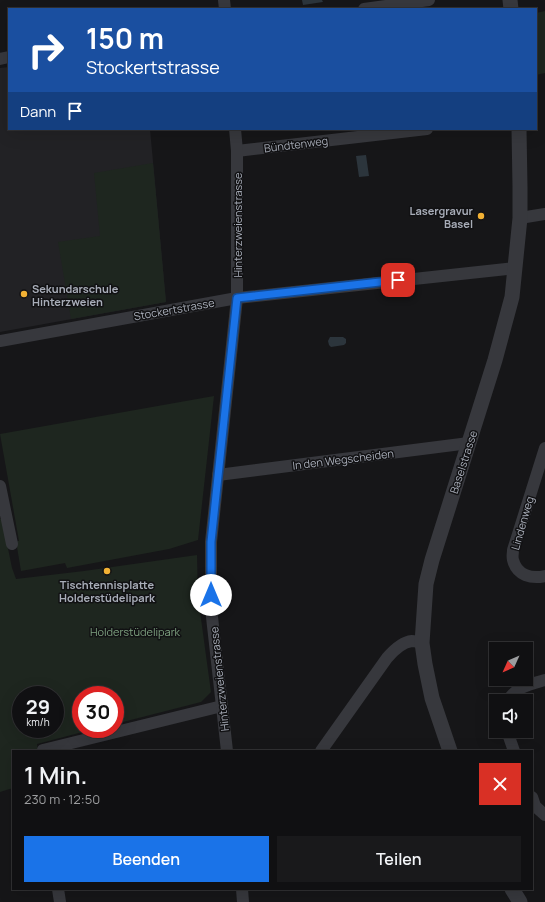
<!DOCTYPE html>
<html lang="de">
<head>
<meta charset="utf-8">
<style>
  body { margin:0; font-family:Manrope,sans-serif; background:#19191b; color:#f1f3f6; height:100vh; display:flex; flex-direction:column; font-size:15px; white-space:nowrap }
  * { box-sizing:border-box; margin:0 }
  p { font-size:13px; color:#9c9d9f }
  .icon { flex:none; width:22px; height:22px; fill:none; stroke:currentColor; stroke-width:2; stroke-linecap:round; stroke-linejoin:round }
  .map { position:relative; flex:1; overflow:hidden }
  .side { position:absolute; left:12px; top:750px; width:521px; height:140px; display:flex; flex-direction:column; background:#101012; border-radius:0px; box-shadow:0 4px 16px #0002,0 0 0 1px #303032 }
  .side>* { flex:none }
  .banner { position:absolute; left:8px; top:8px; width:529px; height:122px; border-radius:0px; box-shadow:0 4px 16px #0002,0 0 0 1px #303032; background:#1a4fa0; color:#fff; overflow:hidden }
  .needle { width:26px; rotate:225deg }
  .tools { position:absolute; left:489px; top:642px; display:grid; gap:8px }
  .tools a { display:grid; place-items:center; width:44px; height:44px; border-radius:0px; background:#101012; box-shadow:0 4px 16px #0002,0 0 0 1px #303032; font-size:20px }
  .speed { position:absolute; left:12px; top:686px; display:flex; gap:8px; font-size:20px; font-weight:700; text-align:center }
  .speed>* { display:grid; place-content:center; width:52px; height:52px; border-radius:50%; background:#101012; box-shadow:0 4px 16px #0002,0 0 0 1px #303032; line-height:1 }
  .speed small { font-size:10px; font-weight:400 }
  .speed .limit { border:6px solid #d22; background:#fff; color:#111 }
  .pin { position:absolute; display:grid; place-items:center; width:34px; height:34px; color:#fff; margin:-17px; border-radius:8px; box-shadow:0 2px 6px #0006 }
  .me { position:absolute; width:44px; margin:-22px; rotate:0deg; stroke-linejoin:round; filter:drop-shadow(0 0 3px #0008) }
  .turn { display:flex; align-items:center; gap:14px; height:84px; padding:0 12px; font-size:18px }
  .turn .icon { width:52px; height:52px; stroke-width:2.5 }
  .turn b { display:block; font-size:28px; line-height:34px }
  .then { display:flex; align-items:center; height:38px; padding:0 12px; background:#0003; gap:8px; font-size:15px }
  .round { display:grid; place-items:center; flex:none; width:42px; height:42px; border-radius:0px; background:#19191b }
  .headline { display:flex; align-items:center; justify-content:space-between; height:68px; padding:0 12px }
  h1 { font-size:24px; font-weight:600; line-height:30px }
  .button { display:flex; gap:8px; margin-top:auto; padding:8px 12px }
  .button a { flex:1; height:46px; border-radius:0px; background:#1a73e8; color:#fff; font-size:16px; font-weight:600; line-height:46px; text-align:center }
  .button a+a { background:#19191b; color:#f1f3f6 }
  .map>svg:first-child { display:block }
</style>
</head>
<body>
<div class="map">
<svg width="545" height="902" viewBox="0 0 545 902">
  <rect width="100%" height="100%" fill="#161618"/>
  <path fill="#222225" d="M 9,67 L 9,129 L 150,129 L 166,302 L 0,332 L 0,68 Z"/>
  <g fill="#1e261f" fill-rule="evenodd">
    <path d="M 545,11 L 545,73 L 536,75 L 536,13 Z"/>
    <path d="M 153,163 L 166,302 L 71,319 L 58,242 L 100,236 L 94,173 Z"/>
    <path d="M 214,396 L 198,540 L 169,549 L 67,568 L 65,563 L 21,571 L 16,541 L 19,541 L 0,434 Z"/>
    <path d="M 0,519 L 2,519 L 12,568 L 16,579 L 84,571 L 197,555 L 198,597 L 211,692 L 201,702 L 115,724 L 115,695 L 81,695 L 81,729 L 94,729 L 37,744 L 38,751 L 13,751 L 13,788 L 0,792 ZM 21,695 L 55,695 L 55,729 L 21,729 Z"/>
  </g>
  <g fill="#2c353c">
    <path d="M 302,0 L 322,0 L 323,2 L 303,5 Z"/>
    <path d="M 366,155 L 369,176 L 359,177 L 356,156 Z"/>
    <path d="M 330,337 L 343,337 L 346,339 L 346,343 L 344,345 L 331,347 L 329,345 L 328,341 Z"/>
  </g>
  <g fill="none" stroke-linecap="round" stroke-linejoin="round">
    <g stroke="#37383d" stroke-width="12">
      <path d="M 224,0 L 225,9"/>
      <path d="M 364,9 L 429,0"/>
      <path d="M 0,59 L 9,57"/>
      <path d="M 237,151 L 427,129"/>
      <path d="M 520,218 L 545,214"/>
      <path d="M 0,341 L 237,298 L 516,268"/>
      <path d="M 545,448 L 513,550 C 513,553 512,557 513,560 C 517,576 532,579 545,576"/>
      <path d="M 218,475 L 469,443"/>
      <path d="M 0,486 L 12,544"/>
      <path d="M 508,701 C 515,687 531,684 545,680"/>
      <path d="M 507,731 L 514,751"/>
      <path d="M 43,751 L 43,750 L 222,706"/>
      <path d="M 227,751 L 211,608 L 211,542 L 237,298 L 237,151 L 235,129"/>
      <path d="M 321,751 L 387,658 C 393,651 402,642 412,641 C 415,641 419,642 422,643"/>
      <path d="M 532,797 L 535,806 L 545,815"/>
      <path d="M 58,889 L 60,902"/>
      <path d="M 242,889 L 243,902"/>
    </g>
    <g stroke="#37383d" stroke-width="15">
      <path d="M 510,0 L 511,9"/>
      <path d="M 450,751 L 432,698 L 425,664 L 422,643 L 426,584 L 432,560 L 495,360 L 512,297 L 520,218 L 520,187 L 519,129"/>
      <path d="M 512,889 L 520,902"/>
    </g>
  </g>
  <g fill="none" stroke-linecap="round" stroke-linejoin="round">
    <g stroke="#114b97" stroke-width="10">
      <path id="route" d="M 211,595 L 211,542 L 237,298 L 398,280"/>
    </g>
    <use href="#route" stroke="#1a73e8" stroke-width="7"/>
  </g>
  <g fill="#f2b134" stroke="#111113" stroke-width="1.5">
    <circle cx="481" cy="216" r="4"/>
    <circle cx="24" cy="294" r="4"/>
    <circle cx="107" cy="571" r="4"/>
  </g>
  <g text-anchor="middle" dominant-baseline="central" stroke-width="3" stroke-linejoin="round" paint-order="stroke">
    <g font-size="11" fill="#a8adb8" stroke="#111113">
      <text transform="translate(296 144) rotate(-7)">Bündtenweg</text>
      <text transform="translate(237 225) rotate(-90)">Hinterzweienstrasse</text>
      <text transform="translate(174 309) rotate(-10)">Stockertstrasse</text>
      <text transform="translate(343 459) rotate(-7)">In den Wegscheiden</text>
      <text transform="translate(463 462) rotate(-72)">Baselstrasse</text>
      <text transform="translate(522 523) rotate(-74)">Lindenweg</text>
      <text transform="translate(219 679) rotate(-96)">Hinterzweienstrasse</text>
    </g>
    <g font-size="11" font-weight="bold" fill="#a8adb8" stroke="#111113" text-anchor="end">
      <text x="473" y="210">Lasergravur<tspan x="473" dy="13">Basel</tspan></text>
      <text x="32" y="288" text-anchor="start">Sekundarschule<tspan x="32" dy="13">Hinterzweien</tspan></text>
      <text x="107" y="584" text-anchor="middle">Tischtennisplatte<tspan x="107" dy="13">Holderstüdelipark</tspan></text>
    </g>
    <g font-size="11" fill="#7fa381" stroke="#111113">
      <text x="135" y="631">Holderstüdelipark</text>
    </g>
  </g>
</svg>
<div class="tools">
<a><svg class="needle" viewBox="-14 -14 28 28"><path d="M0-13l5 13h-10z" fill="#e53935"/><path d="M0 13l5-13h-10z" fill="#9c9d9f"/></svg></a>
<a><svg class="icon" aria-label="sound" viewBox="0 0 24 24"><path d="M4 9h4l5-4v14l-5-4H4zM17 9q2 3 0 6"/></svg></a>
</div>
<div class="speed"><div>29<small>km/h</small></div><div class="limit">30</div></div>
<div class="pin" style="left:398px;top:280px;background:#d93025"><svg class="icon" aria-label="arrive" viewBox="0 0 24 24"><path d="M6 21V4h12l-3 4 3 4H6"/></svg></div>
<svg class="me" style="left:211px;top:595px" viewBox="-20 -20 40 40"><circle r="19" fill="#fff"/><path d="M0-13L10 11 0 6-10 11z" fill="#1a73e8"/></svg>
<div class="banner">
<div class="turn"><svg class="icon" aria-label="right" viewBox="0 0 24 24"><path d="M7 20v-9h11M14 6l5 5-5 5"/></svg><div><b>150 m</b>Stockertstrasse</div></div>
<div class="then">Dann<svg class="icon" aria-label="arrive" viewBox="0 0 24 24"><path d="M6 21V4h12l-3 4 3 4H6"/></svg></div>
</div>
<section class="side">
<div class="headline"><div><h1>1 Min.</h1><p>230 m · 12:50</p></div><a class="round" style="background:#d93025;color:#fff"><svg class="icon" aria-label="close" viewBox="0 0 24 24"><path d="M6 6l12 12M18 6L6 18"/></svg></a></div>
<div class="button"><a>Beenden</a><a>Teilen</a></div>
</section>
</div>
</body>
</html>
